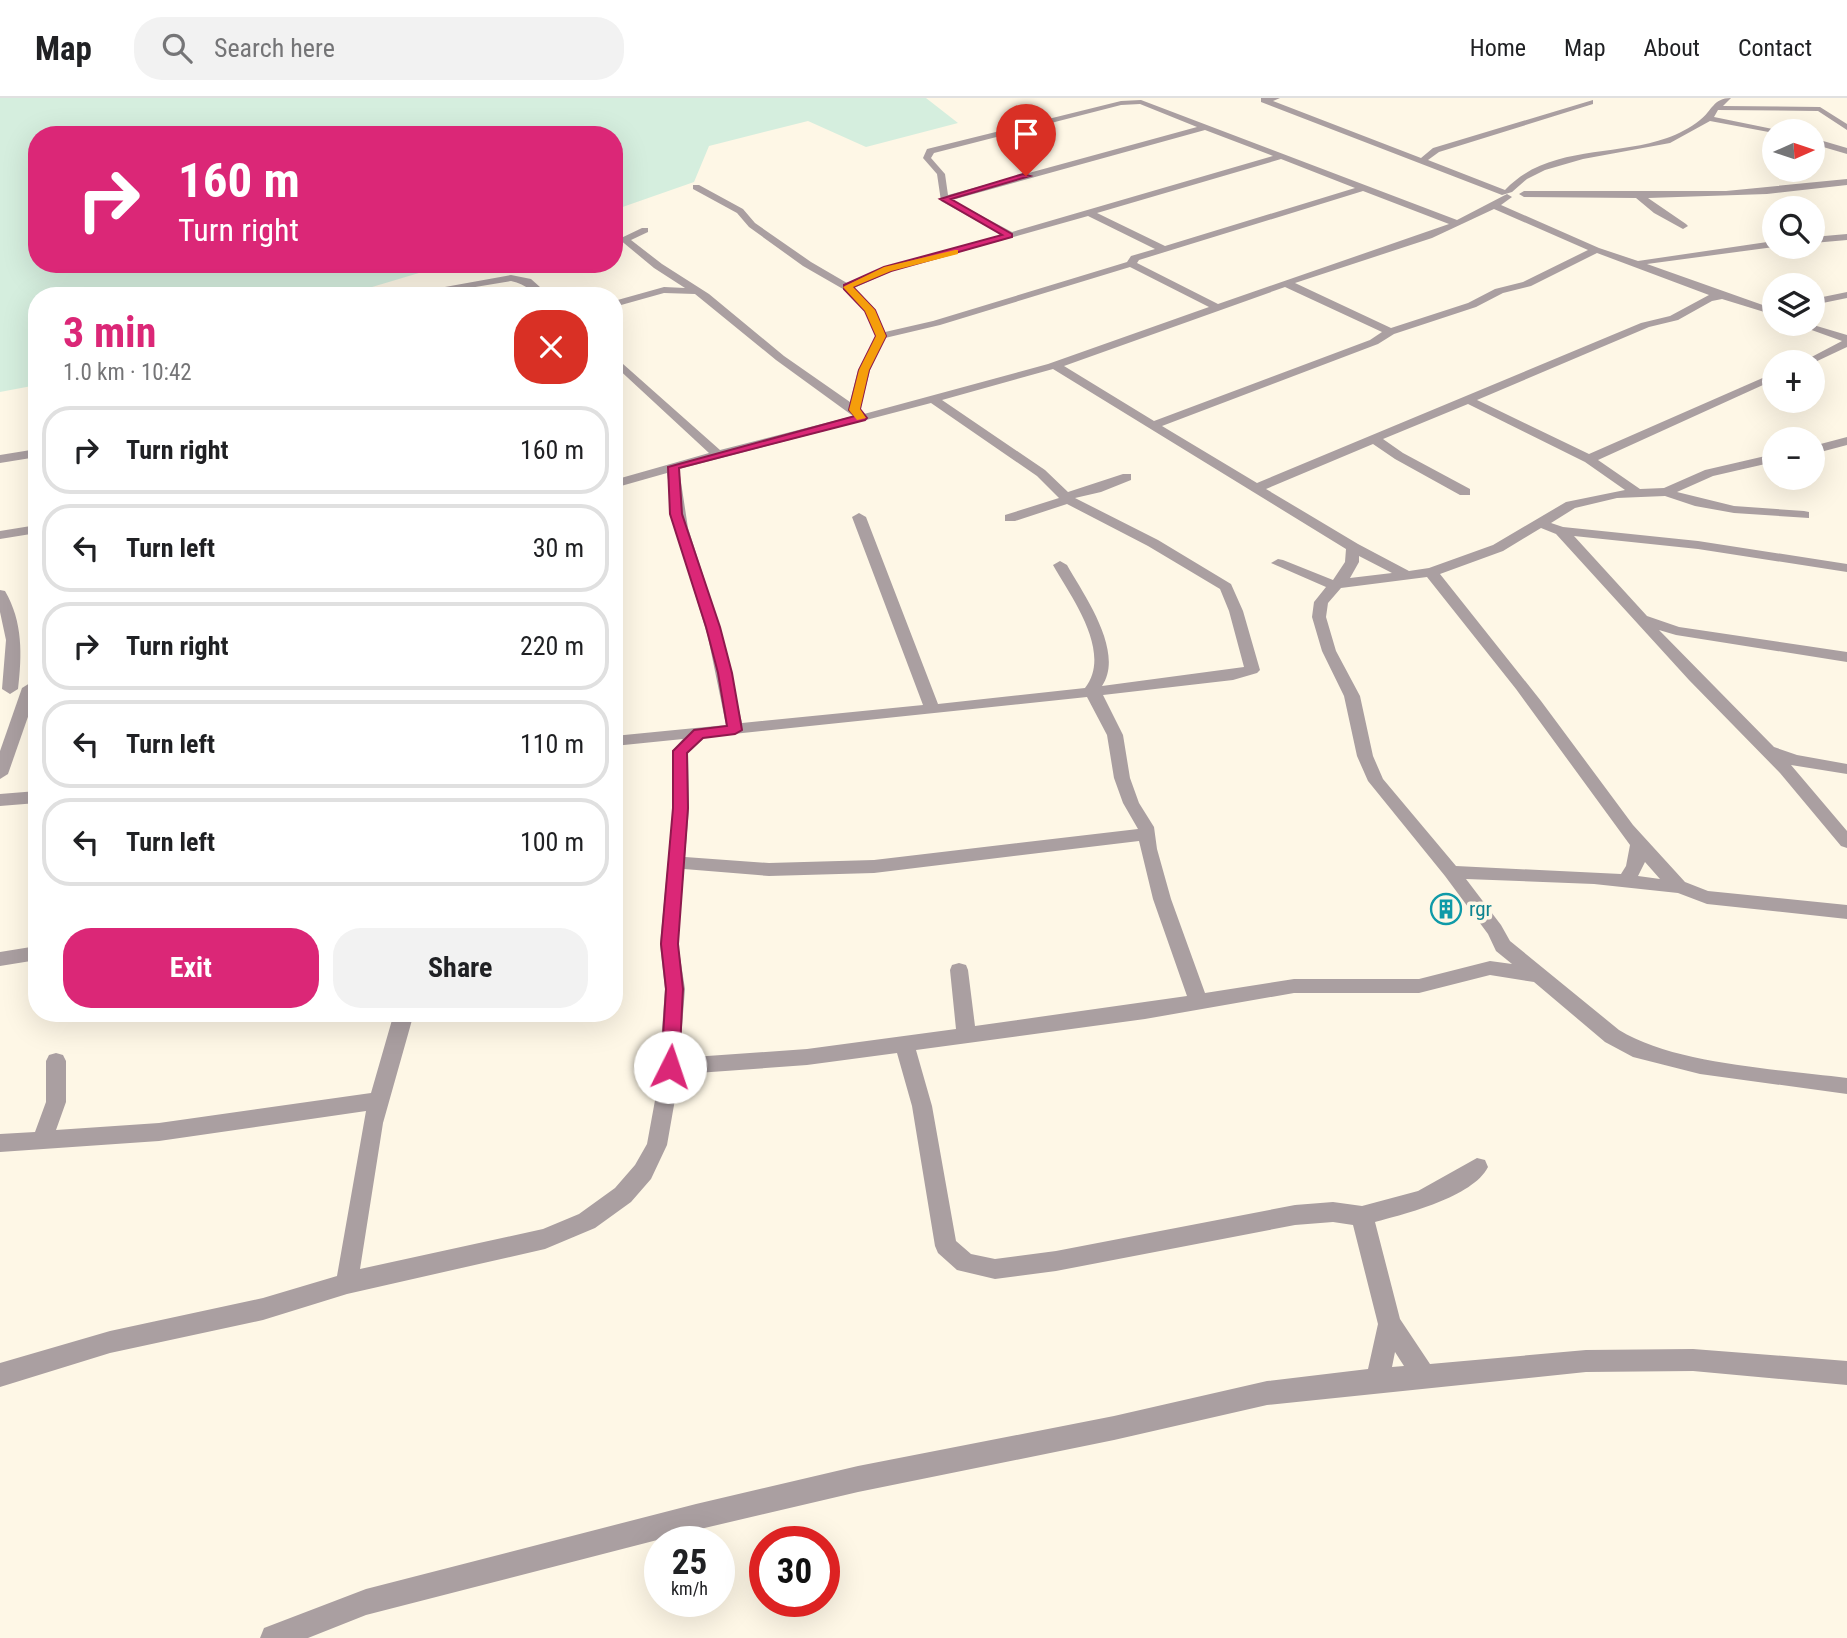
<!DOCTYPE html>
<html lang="en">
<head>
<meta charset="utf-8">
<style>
  body { margin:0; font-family:"Roboto Condensed",sans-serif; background:#f2f2f2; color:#202124; height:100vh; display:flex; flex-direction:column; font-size:26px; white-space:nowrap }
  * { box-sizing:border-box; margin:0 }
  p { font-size:23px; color:#757577 }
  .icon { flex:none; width:38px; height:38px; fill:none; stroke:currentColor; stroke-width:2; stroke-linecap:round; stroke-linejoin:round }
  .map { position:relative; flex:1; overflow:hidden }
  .panel { position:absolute; left:28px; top:189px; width:595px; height:735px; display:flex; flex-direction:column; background:#fff; border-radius:28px; box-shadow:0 7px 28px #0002 }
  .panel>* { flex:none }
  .hud { position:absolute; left:28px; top:28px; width:595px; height:147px; border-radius:28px; box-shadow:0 7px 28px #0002; background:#db2777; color:#fff; overflow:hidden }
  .needle { width:46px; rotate:87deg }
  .fabs { position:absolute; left:1762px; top:21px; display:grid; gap:14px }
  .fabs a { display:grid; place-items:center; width:63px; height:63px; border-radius:50%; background:#fff; box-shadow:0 7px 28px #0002; font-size:35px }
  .speed { position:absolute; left:644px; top:1428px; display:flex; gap:14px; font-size:35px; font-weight:700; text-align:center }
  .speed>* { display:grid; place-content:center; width:91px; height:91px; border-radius:50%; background:#fff; box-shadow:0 7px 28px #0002; line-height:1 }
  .speed small { font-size:18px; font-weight:400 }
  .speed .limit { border:10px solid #d22; background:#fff; color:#111 }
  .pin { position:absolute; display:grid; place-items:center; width:60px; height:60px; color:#fff; margin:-72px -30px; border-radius:50% 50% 50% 0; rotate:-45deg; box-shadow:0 0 7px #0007 }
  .pin .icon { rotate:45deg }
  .me { position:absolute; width:77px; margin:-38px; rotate:4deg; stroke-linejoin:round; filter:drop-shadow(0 0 5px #0008) }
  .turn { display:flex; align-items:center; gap:24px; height:147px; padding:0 35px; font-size:32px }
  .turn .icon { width:91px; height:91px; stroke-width:2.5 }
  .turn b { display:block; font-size:49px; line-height:60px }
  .round { display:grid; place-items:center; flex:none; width:74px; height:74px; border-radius:28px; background:#f2f2f2 }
  .overview { display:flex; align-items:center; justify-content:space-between; height:119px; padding:0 35px }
  h1 { font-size:42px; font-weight:700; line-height:52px; color:#db2777 }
  .button { display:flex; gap:14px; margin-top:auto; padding:14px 35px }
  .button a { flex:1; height:80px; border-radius:28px; background:#db2777; color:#fff; font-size:28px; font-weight:700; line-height:80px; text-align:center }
  .button a+a { background:#f2f2f2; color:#202124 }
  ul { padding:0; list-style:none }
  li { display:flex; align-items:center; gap:21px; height:88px; margin:0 14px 10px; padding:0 21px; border:4px solid #e0e0e0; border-radius:28px }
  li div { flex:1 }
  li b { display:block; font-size:26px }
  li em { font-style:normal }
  header { display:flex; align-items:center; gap:42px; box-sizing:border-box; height:98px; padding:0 35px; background:#fff; border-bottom:2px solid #e0e0e0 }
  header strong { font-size:33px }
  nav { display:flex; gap:38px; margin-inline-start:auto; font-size:24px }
  .search { width:490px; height:63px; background:#f2f2f2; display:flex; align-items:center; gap:18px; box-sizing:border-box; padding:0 24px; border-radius:28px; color:#757577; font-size:26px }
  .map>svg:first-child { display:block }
</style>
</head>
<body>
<header>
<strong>Map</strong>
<div class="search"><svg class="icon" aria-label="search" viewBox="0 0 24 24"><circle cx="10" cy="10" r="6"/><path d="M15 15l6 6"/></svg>Search here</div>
<nav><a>Home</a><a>Map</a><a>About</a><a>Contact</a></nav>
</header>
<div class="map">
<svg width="1847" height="1540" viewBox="0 0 1847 1540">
  <rect width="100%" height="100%" fill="#fef7e6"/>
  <path fill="#d5eede" d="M 0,0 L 926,0 L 958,25 L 866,49 L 808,23 L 709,48 L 694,84 L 614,112 L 614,37 L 37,37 L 37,166 L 449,166 L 342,198 L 37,198 L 37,287 L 0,294 Z"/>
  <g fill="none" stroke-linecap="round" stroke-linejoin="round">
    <g fill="#aa9fa1" fill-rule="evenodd">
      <path d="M 1261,0 L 1280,0 L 1273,3 L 1421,60 L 1433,50 L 1593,2 L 1593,6 L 1439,54 L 1428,62 L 1505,92 C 1547,47 1613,59 1667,40 C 1678,36 1690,30 1700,22 C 1712,13 1713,0 1731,0 L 1723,8 L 1820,9 L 1847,26 L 1847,32 L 1818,13 L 1718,12 L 1714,19 L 1782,33 L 1774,35 L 1710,23 L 1670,45 L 1583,61 L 1545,72 L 1527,81 L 1512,94 L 1502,97 L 1261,4 Z"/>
      <path d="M 1141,2 L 1457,122 L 1507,96 L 1512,99 L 1501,107 L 1599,150 L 1638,163 L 1774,143 L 1774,149 L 1647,166 L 1774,211 L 1774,217 L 1722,201 L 1712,203 L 1678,222 L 1649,229 L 1477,302 L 1589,356 L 1774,275 L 1774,282 L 1598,362 L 1640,391 L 1664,390 L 1705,372 L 1774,356 L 1774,364 L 1713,378 L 1677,394 L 1734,408 L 1804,413 L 1809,414 L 1809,420 L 1734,415 L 1695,408 L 1665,398 L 1617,400 L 1575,410 L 1551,425 L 1563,429 L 1698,443 L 1847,466 L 1847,474 L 1698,451 L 1574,438 L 1647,518 L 1679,529 L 1847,554 L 1847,564 L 1676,537 L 1659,532 L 1774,649 L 1797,657 L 1847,666 L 1847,676 L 1791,667 L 1847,733 L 1847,750 L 1841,748 L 1780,675 L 1689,582 L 1556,436 L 1541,430 L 1503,453 L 1440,476 L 1541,603 L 1633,727 L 1685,784 L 1708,793 L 1847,807 L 1847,821 L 1707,806 L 1678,795 L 1594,786 L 1466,781 L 1501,827 L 1510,843 L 1619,932 C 1676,967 1780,971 1847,980 L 1847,996 L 1700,976 L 1633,959 L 1605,944 L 1534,884 L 1490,877 L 1419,895 L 1294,895 L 1145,921 L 916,952 L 932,1008 L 956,1143 L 971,1156 L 995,1161 L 1056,1153 L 1295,1107 L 1333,1104 L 1362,1108 L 1418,1093 L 1477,1060 L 1485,1062 L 1488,1069 C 1473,1099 1405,1116 1375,1124 L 1400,1221 L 1430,1266 L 1586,1252 L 1693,1251 L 1847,1263 L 1847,1287 L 1693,1273 L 1586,1274 L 1267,1307 L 1114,1342 L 858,1394 L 696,1432 L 366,1517 L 308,1540 L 260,1540 L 264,1530 L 366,1491 L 696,1406 L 858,1368 L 1114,1318 L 1267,1283 L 1368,1271 L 1378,1226 L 1353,1127 L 1333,1124 L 1295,1127 L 1056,1173 L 995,1181 L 957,1172 L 938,1155 L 935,1148 L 912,1008 L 897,955 L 807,967 L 697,975 L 677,990 L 667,1047 L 651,1081 L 631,1104 L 595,1130 L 545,1151 L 347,1196 L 263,1222 L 110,1255 L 0,1289 L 0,1265 L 110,1233 L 263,1200 L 337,1178 L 366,1013 L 159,1043 L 0,1054 L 0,1036 L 35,1034 L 46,1004 L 46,963 L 49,957 L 56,955 L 63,957 L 66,963 L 66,1004 L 56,1032 L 159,1025 L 371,995 L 394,915 L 414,915 L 383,1025 L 360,1171 L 543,1131 L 579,1116 L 615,1090 L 635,1067 L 647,1046 L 658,986 L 665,891 L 660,846 L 673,710 L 672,653 L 683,641 L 614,648 L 614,638 L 726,627 L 708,539 L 675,430 L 667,375 L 614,390 L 614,382 L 709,355 L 614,267 L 614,258 L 720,352 L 853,318 L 776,262 L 695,196 L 664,195 L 614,209 L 614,203 L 664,189 L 685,190 L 654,170 L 619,141 L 642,130 L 648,130 L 648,134 L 631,142 L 662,166 L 709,196 L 784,258 L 850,304 L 858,272 L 876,238 L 865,213 L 843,191 L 803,168 L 749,129 L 737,115 L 693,91 L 693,87 L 699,87 L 743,111 L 755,125 L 811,164 L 847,185 L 884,169 L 1002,137 L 941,103 L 937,76 L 923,60 L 927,51 L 1121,3 ZM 1140,6 L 1197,29 L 948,97 L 945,76 L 931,60 L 934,55 L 1121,7 ZM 1205,32 L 1273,58 L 1012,134 L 952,102 ZM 1281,61 L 1355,90 L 1165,148 L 1097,115 ZM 1363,93 L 1449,126 L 1218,206 L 1137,165 L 1139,162 ZM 1494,111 L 1588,152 L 1523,184 L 1495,191 L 1468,205 L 1391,230 L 1295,185 L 1432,140 ZM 1088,118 L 1155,151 L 1131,158 L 1127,164 L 933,223 L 885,234 L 874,210 L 854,190 L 892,173 ZM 1597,155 L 1709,197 L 1670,218 L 1641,225 L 1257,385 L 1162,328 L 1378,246 L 1394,236 L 1476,209 L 1503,195 L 1531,188 ZM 1130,169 L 1209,209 L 1048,266 L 864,316 L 860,312 L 870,272 L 885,240 L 940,227 ZM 1285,189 L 1382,234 L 1370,242 L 1154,323 L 1064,268 ZM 1053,271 L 1346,451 L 1345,464 L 1333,482 L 1283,462 L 1278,461 L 1271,465 L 1326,489 L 1314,504 L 1312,519 L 1322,553 L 1344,598 L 1357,658 L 1368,683 L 1445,778 L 1488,836 L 1496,853 L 1512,866 L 1490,863 L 1419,881 L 1294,881 L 1205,895 L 1171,801 L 1157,751 L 1154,729 L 1139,705 L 1130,680 L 1123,637 L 1103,597 L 1233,582 L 1257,575 L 1260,572 L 1243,513 L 1231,486 L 1158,442 L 1075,400 L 1101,394 L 1131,382 L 1131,376 L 1123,376 L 1068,394 L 1045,372 L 942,302 ZM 931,305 L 1037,378 L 1059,400 L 1005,417 L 1005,423 L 1015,423 L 1067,406 L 1148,448 L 1220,491 L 1229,513 L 1244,569 L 1102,588 C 1125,554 1084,497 1067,467 L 1060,463 L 1053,467 C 1071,499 1113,554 1085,590 L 938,606 L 866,419 L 859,415 L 852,419 L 923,607 L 742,625 L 723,539 L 688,430 L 679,371 ZM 1468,306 L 1585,364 L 1625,392 L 1566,404 L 1493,447 L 1429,470 L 1409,473 L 1358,446 L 1266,391 L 1373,346 L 1395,361 L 1460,397 L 1470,397 L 1470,391 L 1403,355 L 1383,341 ZM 1359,458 L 1392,475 L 1350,480 L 1359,464 ZM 1427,479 L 1516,591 L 1630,747 L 1626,768 L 1621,776 L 1456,768 L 1383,681 L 1373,658 L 1360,598 L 1336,553 L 1326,519 L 1328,505 L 1341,490 ZM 1087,599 L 1107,637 L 1114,680 L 1123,705 L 1138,731 L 874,762 L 769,765 L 685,759 L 689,710 L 688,655 L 705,639 ZM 1139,743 L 1153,801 L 1187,898 L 975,928 L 968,872 L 966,867 L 959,865 L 952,867 L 950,872 L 956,931 L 807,951 L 693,959 L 679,966 L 685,891 L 678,846 L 684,771 L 769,778 L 874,775 ZM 1645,764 L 1660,781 L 1638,778 ZM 1395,1254 L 1404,1268 L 1392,1269 Z"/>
      <path d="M 1813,40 L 1847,50 L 1847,56 L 1813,46 Z"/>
      <path d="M 1847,81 L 1847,87 L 1767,96 L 1648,100 L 1686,126 L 1688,128 L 1683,131 L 1654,115 L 1636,100 L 1524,99 L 1519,96 L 1524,93 L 1726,93 Z"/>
      <path d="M 1847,136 L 1847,142 L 1813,145 L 1813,139 Z"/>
      <path d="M 511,177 L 531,181 L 550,198 C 534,198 527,186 511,183 L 421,198 L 395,198 Z"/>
      <path d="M 1847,194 L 1847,200 L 1813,207 L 1813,201 Z"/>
      <path d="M 1795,226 L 1810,226 L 1847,237 L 1847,249 L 1813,265 L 1802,264 L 1842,243 Z"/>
      <path d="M 1847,339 L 1847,347 L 1813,356 L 1813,348 Z"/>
      <path d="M 37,351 L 37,359 L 0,365 L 0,357 Z"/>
      <path d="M 37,427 L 37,435 L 0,441 L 0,433 Z"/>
      <path d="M 0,492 L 5,493 C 23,524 22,557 18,591 L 10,596 L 2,591 L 6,542 L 0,514 Z"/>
      <path d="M 30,585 L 35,587 L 37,593 L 8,676 L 0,681 L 0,653 L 22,590 Z"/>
      <path d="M 37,693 L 37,705 L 0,708 L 0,696 Z"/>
      <path d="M 37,848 L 37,862 L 0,868 L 0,854 Z"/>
    </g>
  </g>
  <path fill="#db2777" stroke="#8e194d" stroke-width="2" d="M 1023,76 L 1030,78 L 951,101 L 1012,136 L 1012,139 L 891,173 L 853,189 L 875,212 L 886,238 L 869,272 L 860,311 L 867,320 L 865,322 L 679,370 L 682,416 L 720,529 L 732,575 L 742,632 L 735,636 L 703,640 L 687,655 L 688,710 L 678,846 L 683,891 L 679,969 L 676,974 L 670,976 L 663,974 L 661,969 L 666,891 L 661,846 L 673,710 L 673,653 L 694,632 L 727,628 L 718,575 L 706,529 L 670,416 L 668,369 L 855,318 L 849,312 L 859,272 L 876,238 L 865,213 L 844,191 L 844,187 L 884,169 L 1002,137 L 940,101 Z"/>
  <path fill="#f59e0b" d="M 955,152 L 958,152 L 958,156 L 891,173 L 853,189 L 875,212 L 886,238 L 869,272 L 860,311 L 866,320 L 857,322 L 849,312 L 859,272 L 876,238 L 865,213 L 843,189 L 884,169 Z"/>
  <defs>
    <g id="building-ring" transform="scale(1.575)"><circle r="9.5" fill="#fef7e6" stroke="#0f9aa8" stroke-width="1.5"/><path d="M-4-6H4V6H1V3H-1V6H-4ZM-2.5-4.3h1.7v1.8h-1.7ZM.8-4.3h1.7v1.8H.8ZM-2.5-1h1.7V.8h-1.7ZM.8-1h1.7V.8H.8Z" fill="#0f9aa8"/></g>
  </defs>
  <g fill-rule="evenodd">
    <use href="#building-ring" x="1446" y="811"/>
  </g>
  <g text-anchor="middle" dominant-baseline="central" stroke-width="7" stroke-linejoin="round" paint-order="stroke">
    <g font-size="21" fill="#0d838f" stroke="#fef7e6" text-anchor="start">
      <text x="1469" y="811">rgr</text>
    </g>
  </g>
</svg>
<div class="fabs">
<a><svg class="needle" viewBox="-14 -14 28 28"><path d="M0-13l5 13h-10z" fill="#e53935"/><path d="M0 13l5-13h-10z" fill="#757577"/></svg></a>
<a><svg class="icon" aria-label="search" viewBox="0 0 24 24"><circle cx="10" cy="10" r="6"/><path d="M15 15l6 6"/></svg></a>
<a><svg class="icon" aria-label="layers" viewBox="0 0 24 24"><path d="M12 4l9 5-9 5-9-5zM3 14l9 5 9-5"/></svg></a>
<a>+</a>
<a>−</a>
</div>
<div class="speed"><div>25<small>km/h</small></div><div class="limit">30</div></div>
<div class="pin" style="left:1026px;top:78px;background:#d93025"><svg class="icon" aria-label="arrive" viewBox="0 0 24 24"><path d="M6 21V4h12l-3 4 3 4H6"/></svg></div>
<svg class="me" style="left:670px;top:969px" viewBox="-20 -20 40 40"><circle r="19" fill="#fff"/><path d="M0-13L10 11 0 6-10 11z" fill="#db2777"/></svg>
<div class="hud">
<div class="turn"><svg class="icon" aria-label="right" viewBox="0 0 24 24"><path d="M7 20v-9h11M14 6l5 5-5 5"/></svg><div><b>160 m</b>Turn right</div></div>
</div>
<section class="panel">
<div class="overview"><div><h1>3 min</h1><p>1.0 km · 10:42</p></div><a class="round" style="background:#d93025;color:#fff"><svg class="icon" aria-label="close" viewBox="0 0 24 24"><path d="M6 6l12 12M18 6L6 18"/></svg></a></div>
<ul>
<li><svg class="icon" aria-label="right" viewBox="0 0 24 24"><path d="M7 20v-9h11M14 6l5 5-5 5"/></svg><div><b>Turn right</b></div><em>160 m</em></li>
<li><svg class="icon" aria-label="left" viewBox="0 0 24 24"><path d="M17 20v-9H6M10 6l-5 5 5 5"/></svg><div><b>Turn left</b></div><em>30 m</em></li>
<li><svg class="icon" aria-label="right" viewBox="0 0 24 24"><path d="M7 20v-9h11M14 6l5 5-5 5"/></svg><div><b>Turn right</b></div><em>220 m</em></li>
<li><svg class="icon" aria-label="left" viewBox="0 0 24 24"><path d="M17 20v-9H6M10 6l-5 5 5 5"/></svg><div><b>Turn left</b></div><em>110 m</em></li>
<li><svg class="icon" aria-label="left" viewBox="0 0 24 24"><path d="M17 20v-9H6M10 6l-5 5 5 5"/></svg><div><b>Turn left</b></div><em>100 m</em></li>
</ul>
<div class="button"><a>Exit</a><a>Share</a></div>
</section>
</div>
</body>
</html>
